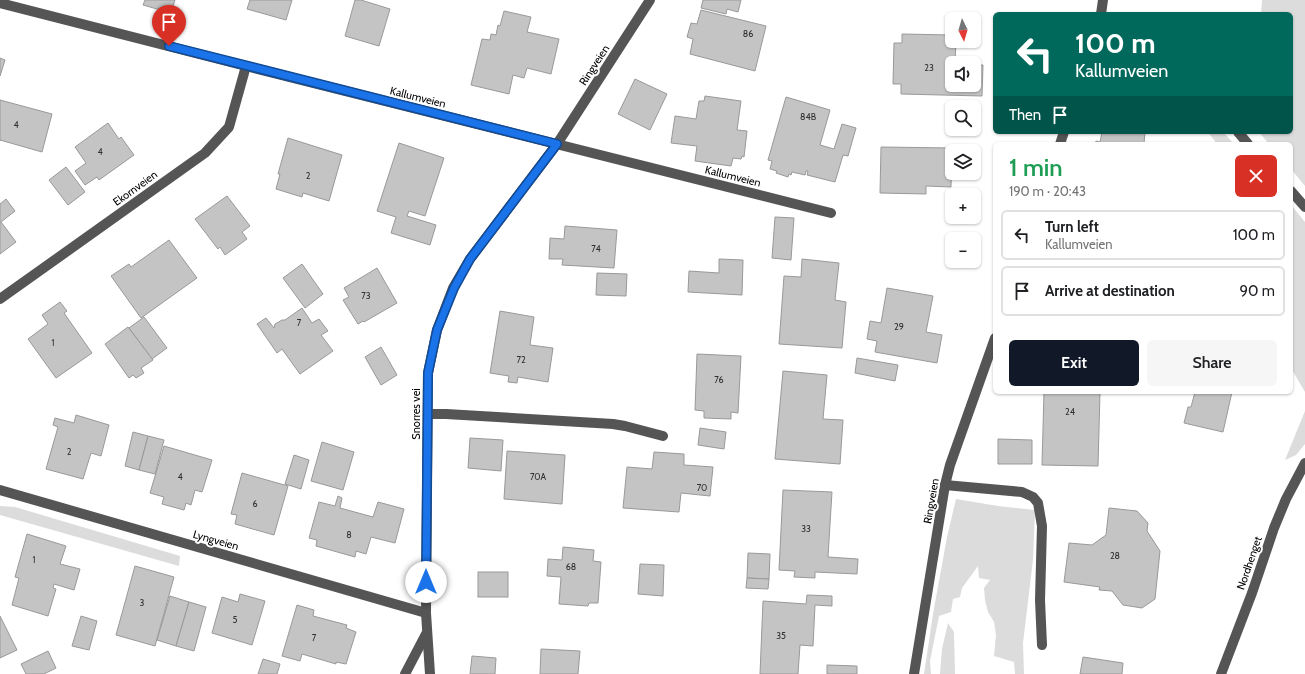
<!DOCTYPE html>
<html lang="en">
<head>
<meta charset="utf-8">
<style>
  body { margin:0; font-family:Cabin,sans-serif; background:#f6f6f6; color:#202124; height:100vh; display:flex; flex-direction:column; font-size:15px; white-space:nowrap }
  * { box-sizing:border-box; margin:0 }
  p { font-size:13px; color:#757577 }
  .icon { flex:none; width:22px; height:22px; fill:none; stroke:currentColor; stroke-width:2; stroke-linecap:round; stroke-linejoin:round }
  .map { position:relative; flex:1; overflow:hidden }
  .details { position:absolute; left:993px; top:142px; width:300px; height:252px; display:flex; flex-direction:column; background:#fff; border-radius:6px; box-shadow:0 1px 3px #0004 }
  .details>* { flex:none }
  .banner { position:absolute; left:993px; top:12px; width:300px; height:122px; border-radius:6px; box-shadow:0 1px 3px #0004; background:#00695c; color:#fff; overflow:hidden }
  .needle { width:26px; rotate:175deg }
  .controls { position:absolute; left:945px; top:12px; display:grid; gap:8px }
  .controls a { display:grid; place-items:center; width:36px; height:36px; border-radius:6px; background:#fff; box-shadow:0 1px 3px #0004; font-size:20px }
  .pin { position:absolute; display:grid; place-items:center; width:34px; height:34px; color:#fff; margin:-41px -17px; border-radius:50% 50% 50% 0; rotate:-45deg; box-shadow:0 0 4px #0007 }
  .pin .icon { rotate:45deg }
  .me { position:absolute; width:44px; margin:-22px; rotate:0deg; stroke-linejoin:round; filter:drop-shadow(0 0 3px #0008) }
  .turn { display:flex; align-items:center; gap:14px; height:84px; padding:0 16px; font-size:18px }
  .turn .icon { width:52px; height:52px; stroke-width:2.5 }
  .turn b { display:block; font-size:28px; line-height:34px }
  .then { display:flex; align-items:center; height:38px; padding:0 16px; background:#0003; gap:8px; font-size:15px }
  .round { display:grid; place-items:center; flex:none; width:42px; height:42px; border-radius:6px; background:#f6f6f6 }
  .head { display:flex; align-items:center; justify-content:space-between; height:68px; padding:0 16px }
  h1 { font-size:24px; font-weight:600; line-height:30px; color:#1e9e55 }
  .cta { display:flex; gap:8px; margin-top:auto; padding:8px 16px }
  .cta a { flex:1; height:46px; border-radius:6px; background:#111827; color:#fff; font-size:16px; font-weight:600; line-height:46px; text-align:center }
  .cta a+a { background:#f6f6f6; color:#202124 }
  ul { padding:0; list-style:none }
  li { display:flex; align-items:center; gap:12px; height:50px; margin:0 8px 6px; padding:0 8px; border:2px solid #e0e0e0; border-radius:6px }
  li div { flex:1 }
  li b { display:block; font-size:15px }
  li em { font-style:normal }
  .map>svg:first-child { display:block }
</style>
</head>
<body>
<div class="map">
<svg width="1305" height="674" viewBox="0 0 1305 674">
  <rect width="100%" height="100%" fill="#fff"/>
  <g fill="#dcdcdc">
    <path d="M 1262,0 L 1305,0 L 1305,186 L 1291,169 L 1291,144 L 1269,144 L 1259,132 L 1291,132 L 1291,14 L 1261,14 Z"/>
    <path d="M 1208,132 L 1223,132 L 1234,144 L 1217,144 Z"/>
    <path d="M 1291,205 L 1305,222 L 1305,392 L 1291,368 Z"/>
    <path d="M 1305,411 L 1305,444 L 1296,455 L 1285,460 Z"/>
    <path d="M 956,499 L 998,506 L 1035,510 L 1033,560 L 1023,643 L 1024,674 L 1015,674 L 1014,662 L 994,656 L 996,635 L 994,622 L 988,612 L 985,600 L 984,588 L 990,580 L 979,578 L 978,566 L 962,588 L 960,597 L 953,599 L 951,612 L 939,616 L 930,661 L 931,674 L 924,674 L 933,614 L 947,537 Z"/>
    <path d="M 0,506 L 15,507 L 180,556 L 179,566 L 0,515 Z"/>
    <path d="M 948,623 L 954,632 L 955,674 L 940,674 L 942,649 Z"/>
  </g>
  <g fill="#c4c4c4" stroke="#999">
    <path d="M 145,0 L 175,0 L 171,13 L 143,5 Z"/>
    <path d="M 250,0 L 292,0 L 286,20 L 247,9 Z"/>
    <path d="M 355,0 L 361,0 L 390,9 L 379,46 L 345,36 Z"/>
    <path d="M 703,0 L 741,0 L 738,12 L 727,9 L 726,14 L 701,8 Z"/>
    <path d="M 701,10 L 766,26 L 755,71 L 690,54 L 693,39 L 687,37 L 691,23 L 697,24 Z"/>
    <path d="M 504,11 L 531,17 L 527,32 L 559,39 L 551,74 L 527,68 L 524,78 L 513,75 L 509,94 L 471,85 L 482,39 L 490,40 L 491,34 L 496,35 L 498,25 L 500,26 Z"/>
    <path d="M 902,34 L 952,35 L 952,41 L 956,41 L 955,63 L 952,63 L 952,85 L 974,85 L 974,65 L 983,65 L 982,96 L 901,94 L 901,84 L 893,84 L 894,43 L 902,43 Z"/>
    <path d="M 0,58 L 5,60 L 0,76 Z"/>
    <path d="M 635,79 L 667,94 L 650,130 L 618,114 Z"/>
    <path d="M 705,96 L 741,101 L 737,130 L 747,131 L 744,157 L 742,156 L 741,159 L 733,158 L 731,166 L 695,161 L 697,146 L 671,143 L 675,116 L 696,119 L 699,101 L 704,101 Z"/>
    <path d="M 786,97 L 830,110 L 820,145 L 834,149 L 842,124 L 856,128 L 848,156 L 843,155 L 835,182 L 807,175 L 808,171 L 806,171 L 805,175 L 792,172 L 791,175 L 789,174 L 788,177 L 776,173 L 777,171 L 770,169 L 772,161 L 768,160 Z"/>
    <path d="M 0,100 L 52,114 L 42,152 L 0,140 L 0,141 Z"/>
    <path d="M 108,123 L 119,139 L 121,137 L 134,155 L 99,180 L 97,177 L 85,185 L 75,171 L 86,163 L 75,147 Z"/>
    <path d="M 1102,132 L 1145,132 L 1144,144 L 1095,144 L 1096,141 L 1100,142 Z"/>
    <path d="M 288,138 L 342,155 L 329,201 L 303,193 L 302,197 L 276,189 L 280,174 L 278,174 Z"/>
    <path d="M 399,143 L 444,158 L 425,216 L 409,211 L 407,216 L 436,225 L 430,245 L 391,233 L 396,217 L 377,211 Z"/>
    <path d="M 881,147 L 952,148 L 951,187 L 926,186 L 926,194 L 880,193 Z"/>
    <path d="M 66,167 L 85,192 L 68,205 L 49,180 Z"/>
    <path d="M 227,196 L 250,226 L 242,232 L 247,239 L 225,255 L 220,247 L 218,249 L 195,219 Z"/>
    <path d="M 6,199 L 15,211 L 1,222 L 16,242 L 0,254 L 0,204 Z"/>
    <path d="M 775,217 L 794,218 L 791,260 L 772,258 Z"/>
    <path d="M 565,226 L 617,230 L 614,268 L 562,265 L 563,259 L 549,259 L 550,238 L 564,239 Z"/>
    <path d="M 169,240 L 197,278 L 141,318 L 111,276 L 129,264 L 131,267 Z"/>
    <path d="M 719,259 L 743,260 L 742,295 L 688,292 L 689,271 L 719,273 Z"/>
    <path d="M 802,259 L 839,263 L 835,300 L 846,302 L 842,348 L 779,344 L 784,276 L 801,277 Z"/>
    <path d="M 302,264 L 323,294 L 305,308 L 283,278 Z"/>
    <path d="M 377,268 L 397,303 L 364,322 L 363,321 L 358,324 L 343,300 L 349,297 L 344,288 Z"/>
    <path d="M 597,273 L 627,274 L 626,296 L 596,295 Z"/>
    <path d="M 887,288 L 933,296 L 926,332 L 942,335 L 937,363 L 875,352 L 877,341 L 867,339 L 870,321 L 881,323 Z"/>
    <path d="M 60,302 L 67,311 L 64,313 L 92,353 L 56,378 L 28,339 L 48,324 L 42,315 Z"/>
    <path d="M 302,308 L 312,323 L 319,319 L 328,331 L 321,335 L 333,351 L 300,374 L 282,349 L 277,353 L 257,324 L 266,318 L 274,328 L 275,324 L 282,320 L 285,320 Z"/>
    <path d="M 500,311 L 534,317 L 530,345 L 553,348 L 548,382 L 518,377 L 517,383 L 508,382 L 509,376 L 490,373 Z"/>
    <path d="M 144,317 L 167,348 L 152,359 L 129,328 Z"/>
    <path d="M 128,327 L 153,360 L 141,368 L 144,373 L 136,378 L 133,375 L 129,378 L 105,344 Z"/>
    <path d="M 381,347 L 397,375 L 381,385 L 365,357 Z"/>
    <path d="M 697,354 L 741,356 L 738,413 L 731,412 L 731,419 L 704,418 L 704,411 L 695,410 Z"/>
    <path d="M 857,358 L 898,365 L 895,381 L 855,373 Z"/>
    <path d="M 783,371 L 827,375 L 823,419 L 843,420 L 840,464 L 775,459 Z"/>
    <path d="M 1044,392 L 1100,392 L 1098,466 L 1042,465 Z"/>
    <path d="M 1195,392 L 1232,392 L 1223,432 L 1184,423 L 1188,407 L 1191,407 Z"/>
    <path d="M 76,415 L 109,425 L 101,456 L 91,453 L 83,479 L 46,469 L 58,427 L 53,425 L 55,418 L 74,423 Z"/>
    <path d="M 700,428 L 726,432 L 724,449 L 698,445 Z"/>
    <path d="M 133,432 L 148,436 L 139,470 L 125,466 Z"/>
    <path d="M 148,436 L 164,440 L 155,474 L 139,470 Z"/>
    <path d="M 470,438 L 503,440 L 501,471 L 468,468 Z"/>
    <path d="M 998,439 L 1032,440 L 1032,464 L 998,464 Z"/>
    <path d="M 322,442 L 354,452 L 343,490 L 311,481 Z"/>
    <path d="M 164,446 L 212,460 L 202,492 L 195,490 L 191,505 L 186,503 L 184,510 L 162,504 L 164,497 L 150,493 Z"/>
    <path d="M 507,451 L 565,455 L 562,504 L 504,499 Z"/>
    <path d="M 654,452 L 684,454 L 684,465 L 713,467 L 710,496 L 681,493 L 679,512 L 623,508 L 627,467 L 652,469 Z"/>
    <path d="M 294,455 L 309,460 L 301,489 L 285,484 Z"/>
    <path d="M 242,473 L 288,486 L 274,535 L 235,524 L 237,515 L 231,514 Z"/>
    <path d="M 783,490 L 832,492 L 828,557 L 858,559 L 857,574 L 815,572 L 815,578 L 794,577 L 795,571 L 779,570 Z"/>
    <path d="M 338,496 L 342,498 L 340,508 L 373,517 L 378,502 L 404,509 L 395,543 L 371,537 L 366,554 L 356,551 L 355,557 L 316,546 L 317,540 L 309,538 L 319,502 L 335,506 Z"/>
    <path d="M 1109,508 L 1137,511 L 1148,523 L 1147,531 L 1160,551 L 1155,599 L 1142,608 L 1123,605 L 1112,591 L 1099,590 L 1100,587 L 1064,582 L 1069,543 L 1092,545 L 1106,535 Z"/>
    <path d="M 27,534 L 66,546 L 60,564 L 80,569 L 74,590 L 54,584 L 53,588 L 56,589 L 48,616 L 12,605 L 19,578 L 15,577 Z"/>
    <path d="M 563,547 L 594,550 L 593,561 L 601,562 L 598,603 L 589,603 L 588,606 L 559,604 L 561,577 L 547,576 L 548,559 L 562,560 Z"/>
    <path d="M 748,553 L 770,554 L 769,579 L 747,578 Z"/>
    <path d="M 640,564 L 664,565 L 663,596 L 638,594 Z"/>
    <path d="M 135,566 L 174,577 L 155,646 L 116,635 Z"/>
    <rect x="478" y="572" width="30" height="25"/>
    <path d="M 747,578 L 769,579 L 768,589 L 746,588 Z"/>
    <path d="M 240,594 L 265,601 L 252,645 L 212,633 L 222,597 L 238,602 Z"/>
    <path d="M 807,595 L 832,596 L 832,606 L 815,605 L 813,646 L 800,645 L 798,674 L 760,674 L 763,601 L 806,604 Z"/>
    <path d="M 170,596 L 189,602 L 176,646 L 157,640 Z"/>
    <path d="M 189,602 L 206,607 L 194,651 L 176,646 Z"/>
    <path d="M 297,605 L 314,610 L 313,616 L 347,625 L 346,628 L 356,632 L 346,664 L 336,662 L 336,664 L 302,654 L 300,661 L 282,656 Z"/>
    <path d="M 0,616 L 17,650 L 0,658 Z"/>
    <path d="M 81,616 L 97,621 L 89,650 L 72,646 Z"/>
    <path d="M 541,649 L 580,651 L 578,674 L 540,674 Z"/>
    <path d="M 48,651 L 56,668 L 44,674 L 26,674 L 21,664 Z"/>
    <path d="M 472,656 L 496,658 L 495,674 L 470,674 Z"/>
    <path d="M 1083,657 L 1123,663 L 1122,674 L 1080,674 Z"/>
    <path d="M 263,659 L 280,664 L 277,674 L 258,674 Z"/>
    <path d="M 827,665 L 857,666 L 857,674 L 827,674 Z"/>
  </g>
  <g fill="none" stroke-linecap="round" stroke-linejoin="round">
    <g stroke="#555" stroke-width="10">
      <path d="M 0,3 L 246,66 L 831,213"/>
      <path d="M 1101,14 L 1103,0"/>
      <path d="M 1238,132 L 1248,144"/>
      <path d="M 1060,144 L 1064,132"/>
      <path d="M 1291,191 L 1305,207"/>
      <path d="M 0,299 L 205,153 L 229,127 L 246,66"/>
      <path d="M 428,414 L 446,414 L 613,424 L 625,426 L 663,436"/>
      <path d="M 945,485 L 1022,492 L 1033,497 L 1038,503 L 1042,526 L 1040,600 L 1042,645"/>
      <path d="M 0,490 L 426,613"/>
      <path d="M 405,674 L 426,634"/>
      <path d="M 430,674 L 426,613 L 428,373 L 437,330 L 453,288 L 470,259 L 557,144 L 650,0"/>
      <path d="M 914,674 L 945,485 L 950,465 L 995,338"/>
      <path d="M 1221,674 L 1252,593 L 1274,528 L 1286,499 L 1305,463"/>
    </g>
  </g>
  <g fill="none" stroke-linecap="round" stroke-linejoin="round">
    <g stroke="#114b97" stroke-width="10">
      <path id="route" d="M 169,46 L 557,144 L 470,259 L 454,288 L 437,330 L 428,373 L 426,582"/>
    </g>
    <use href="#route" stroke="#1a73e8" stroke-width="7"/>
  </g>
  <g text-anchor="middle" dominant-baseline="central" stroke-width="4" stroke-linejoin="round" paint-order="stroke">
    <g font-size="9" fill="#313131">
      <text x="748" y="33">86</text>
      <text x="929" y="67">23</text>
      <text x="808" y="116">84B</text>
      <text x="16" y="124">4</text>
      <text x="100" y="151">4</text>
      <text x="308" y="175">2</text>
      <text x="596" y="248">74</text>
      <text x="366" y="295">73</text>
      <text x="299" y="322">7</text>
      <text x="899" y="326">29</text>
      <text x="53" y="342">1</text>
      <text x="521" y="359">72</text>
      <text x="719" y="379">76</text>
      <text x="1070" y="411">24</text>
      <text x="69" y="451">2</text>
      <text x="180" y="476">4</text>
      <text x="538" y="476">70A</text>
      <text x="702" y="487">70</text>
      <text x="255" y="503">6</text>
      <text x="806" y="528">33</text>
      <text x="349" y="534">8</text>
      <text x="1115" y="555">28</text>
      <text x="34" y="559">1</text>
      <text x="571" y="566">68</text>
      <text x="142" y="602">3</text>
      <text x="235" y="619">5</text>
      <text x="781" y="635">35</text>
      <text x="314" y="637">7</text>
    </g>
    <g font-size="11" fill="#000" stroke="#fff">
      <text transform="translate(594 65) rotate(-57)">Ringveien</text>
      <text transform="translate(418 97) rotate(14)">Kallumveien</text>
      <text transform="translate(733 176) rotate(14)">Kallumveien</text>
      <text transform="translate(135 188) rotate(-36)">Ekornveien</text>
      <text transform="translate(416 414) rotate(-90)">Snorres vei</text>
      <text transform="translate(931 501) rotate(-80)">Ringveien</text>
      <text transform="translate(216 540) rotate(16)">Lyngveien</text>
      <text transform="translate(1249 563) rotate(-71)">Nordhenget</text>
    </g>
  </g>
</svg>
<div class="controls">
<a><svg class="needle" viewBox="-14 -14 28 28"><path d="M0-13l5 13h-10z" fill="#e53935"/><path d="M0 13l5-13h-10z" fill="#757577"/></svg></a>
<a><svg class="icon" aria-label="sound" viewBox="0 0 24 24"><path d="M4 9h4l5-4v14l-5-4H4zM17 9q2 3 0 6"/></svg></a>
<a><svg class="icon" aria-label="search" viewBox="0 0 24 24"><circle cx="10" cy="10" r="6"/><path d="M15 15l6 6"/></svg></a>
<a><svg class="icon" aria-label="layers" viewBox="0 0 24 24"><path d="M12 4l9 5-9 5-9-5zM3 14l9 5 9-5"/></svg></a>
<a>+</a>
<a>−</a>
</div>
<div class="pin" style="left:169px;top:46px;background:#d93025"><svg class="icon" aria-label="arrive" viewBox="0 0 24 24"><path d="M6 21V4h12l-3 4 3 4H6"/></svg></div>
<svg class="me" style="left:426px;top:582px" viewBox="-20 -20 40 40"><circle r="19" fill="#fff"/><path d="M0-13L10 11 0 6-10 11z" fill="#1a73e8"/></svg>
<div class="banner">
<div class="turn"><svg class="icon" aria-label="left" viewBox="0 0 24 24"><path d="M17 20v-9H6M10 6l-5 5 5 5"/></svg><div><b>100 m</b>Kallumveien</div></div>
<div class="then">Then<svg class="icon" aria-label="arrive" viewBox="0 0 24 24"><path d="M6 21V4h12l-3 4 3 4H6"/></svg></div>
</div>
<section class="details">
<div class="head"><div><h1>1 min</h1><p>190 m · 20:43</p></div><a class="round" style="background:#d93025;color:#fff"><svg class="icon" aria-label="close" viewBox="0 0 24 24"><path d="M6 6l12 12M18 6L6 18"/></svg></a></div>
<ul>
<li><svg class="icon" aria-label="left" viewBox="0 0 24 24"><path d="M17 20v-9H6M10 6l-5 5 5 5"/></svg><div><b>Turn left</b><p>Kallumveien</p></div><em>100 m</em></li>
<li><svg class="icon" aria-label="arrive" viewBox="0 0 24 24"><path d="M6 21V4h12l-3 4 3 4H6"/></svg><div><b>Arrive at destination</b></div><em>90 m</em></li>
</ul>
<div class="cta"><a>Exit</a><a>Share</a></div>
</section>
</div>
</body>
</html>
